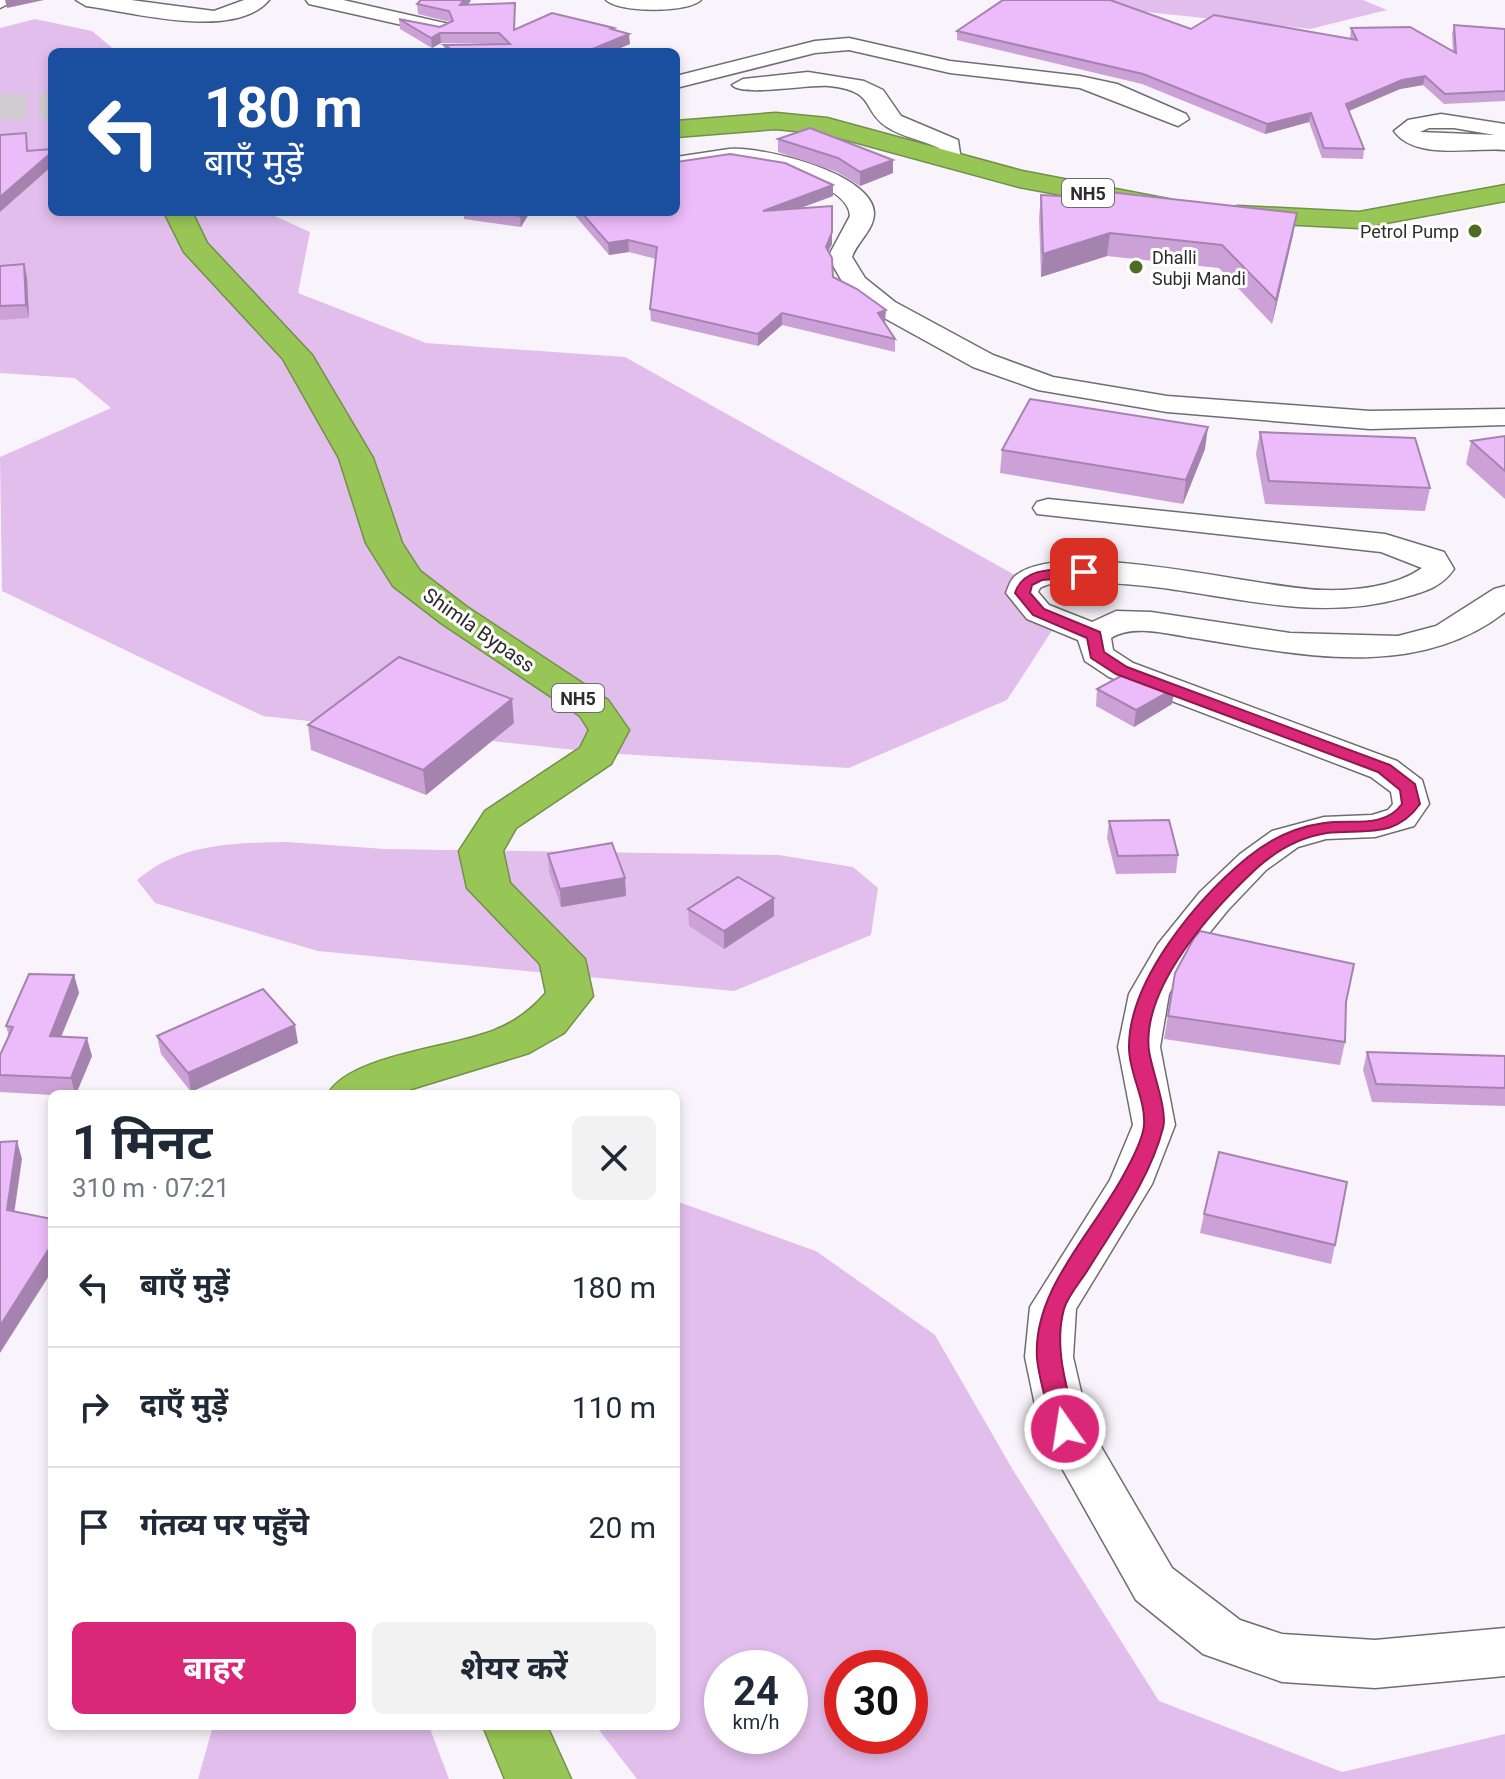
<!DOCTYPE html>
<html lang="hi">
<head>
<meta charset="utf-8">
<style>
  body { margin:0; font-family:Roboto,"Noto Sans Devanagari",sans-serif; background:#f2f2f3; color:#1f2937; height:100vh; display:flex; flex-direction:column; font-size:30px; white-space:nowrap }
  * { box-sizing:border-box; margin:0 }
  p { font-size:26px; color:#747a83 }
  .icon { flex:none; width:44px; height:44px; fill:none; stroke:currentColor; stroke-width:2; stroke-linecap:round; stroke-linejoin:round }
  .map { position:relative; flex:1; overflow:hidden }
  .panel { position:absolute; left:48px; top:1090px; width:632px; height:640px; display:flex; flex-direction:column; background:#fff; border-radius:12px; box-shadow:0 4px 12px #0003 }
  .panel>* { flex:none }
  .guide { position:absolute; left:48px; top:48px; width:632px; height:168px; border-radius:12px; box-shadow:0 4px 12px #0003; background:#1a4fa0; color:#fff; overflow:hidden }
  .speed { position:absolute; left:704px; top:1650px; display:flex; gap:16px; font-size:40px; font-weight:700; text-align:center }
  .speed>* { display:grid; place-content:center; width:104px; height:104px; border-radius:50%; background:#fff; box-shadow:0 4px 12px #0003; line-height:1 }
  .speed small { font-size:20px; font-weight:400 }
  .speed .limit { border:12px solid #d22; background:#fff; color:#111 }
  .pin { position:absolute; display:grid; place-items:center; width:68px; height:68px; color:#fff; margin:-34px; border-radius:16px; box-shadow:0 4px 12px #0006 }
  .me { position:absolute; width:88px; margin:-44px; rotate:347deg; stroke-linejoin:round; filter:drop-shadow(0 0 6px #0008) }
  .turn { display:flex; align-items:center; gap:28px; height:168px; padding:0 24px; font-size:36px }
  .turn .icon { width:104px; height:104px; stroke-width:2.5 }
  .turn b { display:block; font-size:56px; line-height:68px }
  .round { display:grid; place-items:center; flex:none; width:84px; height:84px; border-radius:12px; background:#f2f2f3 }
  .summary { display:flex; align-items:center; justify-content:space-between; height:136px; padding:0 24px }
  h1 { font-size:48px; font-weight:700; line-height:60px }
  .cta { display:flex; gap:16px; margin-top:auto; padding:16px 24px }
  .cta a { flex:1; height:92px; border-radius:12px; background:#db2777; color:#fff; font-size:32px; font-weight:700; line-height:92px; text-align:center }
  .cta a+a { background:#f2f2f3; color:#1f2937 }
  ul { padding:0; list-style:none }
  li { display:flex; align-items:center; gap:24px; height:120px; padding:0 24px; border-top:2px solid #e0e1e3 }
  li div { flex:1 }
  li b { display:block; font-size:30px }
  li em { font-style:normal }
  .map>svg:first-child { display:block }
</style>
</head>
<body>
<div class="map">
<svg width="1505" height="1779" viewBox="0 0 1505 1779">
  <rect width="100%" height="100%" fill="#f9f4fb"/>
  <g fill="#e2beec" fill-rule="evenodd">
    <path d="M 1073,0 L 1363,0 L 1387,10 L 1310,29 L 1136,11 Z"/>
    <path d="M 35,19 L 92,31 L 117,52 L 52,52 L 52,212 L 268,213 L 310,232 L 298,293 L 426,343 L 625,357 L 1029,583 L 1055,626 L 1007,700 L 849,768 L 603,753 L 263,716 L 2,591 L 0,457 L 111,408 L 75,378 L 0,373 L 0,28 Z"/>
    <path d="M 287,842 L 385,849 L 779,855 L 853,867 L 878,888 L 871,935 L 734,991 L 318,951 L 155,903 L 137,880 C 180,843 233,843 287,842 Z"/>
    <path d="M 676,1201 L 816,1251 L 935,1335 L 1013,1470 L 1159,1701 L 1342,1772 L 1505,1734 L 1505,1779 L 637,1779 L 596,1726 L 676,1726 ZM 790,1668 L 790,1736 L 722,1736 L 722,1668 ZM 910,1668 L 910,1736 L 842,1736 L 842,1668 Z"/>
    <path d="M 213,1726 L 429,1726 L 449,1779 L 198,1779 Z"/>
  </g>
  <g fill="none" stroke-linecap="round" stroke-linejoin="round">
    <path stroke="#d0ccd2" stroke-width="26" stroke-dasharray="26 13" stroke-linecap="butt" d="M 0,107 L 52,106"/>
    <g stroke="#716c72" stroke-width="3">
      <g id="minor">
        <path d="M 0,0 L 16,0 L 0,8 Z"/>
        <path d="M 76,0 L 131,0 L 214,11 L 244,0 L 269,0 C 235,41 132,12 86,6 Z"/>
        <path d="M 306,0 L 343,0 L 449,24 L 452,28 L 442,34 L 309,4 Z"/>
        <path d="M 606,0 L 701,0 C 688,13 619,13 606,0 Z"/>
        <path d="M 849,38 L 950,61 L 1080,76 L 1117,84 L 1186,114 L 1189,119 L 1178,126 L 1080,88 L 950,73 L 849,50 L 815,53 L 676,88 L 676,76 L 815,41 Z"/>
        <path d="M 808,72 L 864,81 L 883,90 L 901,116 L 958,140 L 961,160 L 950,167 L 942,165 L 939,148 C 922,140 902,137 887,127 C 861,110 877,91 829,86 C 809,84 742,97 732,85 L 743,79 Z"/>
        <path d="M 1441,114 L 1505,124 L 1505,150 C 1473,147 1415,161 1394,131 L 1408,120 ZM 1429,128 L 1454,128 L 1495,135 L 1420,132 Z"/>
        <path d="M 729,149 C 761,146 873,173 874,213 C 874,230 857,242 852,257 L 865,278 L 895,302 L 993,355 L 1053,377 L 1167,396 L 1370,411 L 1505,409 L 1505,425 L 1370,429 L 1167,412 L 1038,390 L 973,367 L 877,314 L 846,288 L 828,257 L 850,216 C 850,185 765,163 738,162 C 718,161 696,168 676,171 L 676,157 Z"/>
        <path d="M 1048,499 L 1385,534 L 1444,552 L 1454,569 C 1441,588 1423,592 1402,598 C 1303,626 1206,586 1106,583 C 1084,582 1060,578 1040,588 L 1038,592 L 1049,605 L 1092,622 L 1116,611 L 1151,612 L 1290,633 L 1398,636 L 1436,626 L 1494,589 L 1505,586 L 1505,612 C 1415,682 1297,654 1194,638 C 1167,634 1134,624 1111,638 L 1113,650 L 1133,663 L 1397,761 L 1422,780 L 1429,804 L 1414,826 L 1375,837 L 1326,839 L 1298,847 L 1266,870 L 1228,910 L 1188,959 L 1169,994 L 1160,1047 L 1175,1125 L 1152,1184 L 1076,1309 L 1073,1357 L 1089,1426 L 1172,1568 L 1240,1620 L 1282,1634 L 1375,1640 L 1505,1628 L 1505,1676 L 1375,1688 L 1282,1682 L 1203,1654 L 1136,1600 L 1040,1429 L 1025,1357 L 1030,1307 L 1110,1180 L 1133,1125 L 1118,1047 L 1129,994 L 1158,944 L 1200,892 L 1240,854 L 1272,831 L 1324,817 L 1372,815 L 1388,810 L 1393,804 L 1391,792 L 1371,777 L 1109,677 L 1085,661 L 1078,640 L 1027,619 L 1006,593 C 1008,588 1010,581 1014,577 C 1060,535 1259,589 1322,590 C 1354,591 1395,587 1422,568 L 1381,552 L 1037,514 L 1033,508 L 1037,502 Z"/>
      </g>
    </g>
    <g stroke="#739048" stroke-width="3">
      <g id="highway">
        <path d="M 776,113 L 827,118 L 1022,171 L 1168,199 L 1172,205 L 1168,211 L 1158,213 L 1019,187 L 825,134 L 776,129 L 676,137 L 676,121 Z"/>
        <path d="M 1505,185 L 1505,201 L 1359,228 L 1238,222 L 1228,220 L 1224,214 L 1228,208 L 1238,206 L 1359,212 Z"/>
        <path d="M 164,212 L 192,212 L 207,243 L 312,355 L 373,458 L 402,543 L 420,571 L 467,607 L 608,700 L 629,730 L 611,764 L 516,828 L 503,851 L 510,883 L 585,959 L 593,996 L 564,1033 L 529,1053 L 395,1094 L 328,1094 C 351,1054 455,1048 497,1029 C 517,1021 532,1009 546,993 L 540,964 L 467,888 L 459,851 L 485,811 L 580,748 L 589,730 L 580,716 L 441,623 L 393,586 L 366,543 L 339,458 L 283,359 L 184,252 Z"/>
        <path d="M 483,1726 L 547,1726 L 571,1779 L 505,1779 Z"/>
      </g>
    </g>
    <use href="#minor" fill="#fff" fill-rule="evenodd"/>
    <use href="#highway" fill="#98c656" fill-rule="evenodd"/>
  </g>
  <g fill="#cba1d7">
    <path d="M 421,0 L 471,0 L 468,5 L 515,13 L 515,30 L 614,28 L 614,30 L 630,44 L 611,52 L 444,52 L 444,45 L 500,43 L 441,43 L 432,48 L 400,29 L 399,19 L 440,27 L 450,22 L 418,14 L 417,4 Z"/>
    <path d="M 1454,25 L 1505,29 L 1505,101 L 1444,104 L 1423,85 L 1400,89 L 1349,111 L 1364,149 L 1363,159 L 1322,158 L 1309,122 L 1265,134 L 1142,84 L 957,40 L 957,31 L 1191,29 L 1350,39 L 1351,28 L 1453,52 L 1452,34 Z"/>
    <path d="M 778,139 L 893,160 L 893,173 L 860,186 L 837,172 L 778,152 Z"/>
    <path d="M 833,185 L 833,196 L 800,208 L 832,244 L 828,251 L 833,277 L 886,310 L 884,322 L 895,339 L 895,352 L 782,325 L 758,346 L 651,321 L 650,309 L 656,259 L 629,252 L 609,255 L 572,212 L 676,212 Z"/>
    <path d="M 1041,195 L 1293,235 L 1272,324 L 1219,268 L 1107,256 L 1041,277 L 1039,218 Z"/>
    <path d="M 464,212 L 530,212 L 521,227 L 464,219 Z"/>
    <path d="M 0,266 L 27,277 L 29,318 L 0,320 Z"/>
    <path d="M 1260,432 L 1430,488 L 1425,511 L 1265,504 L 1256,454 Z"/>
    <path d="M 1505,436 L 1505,499 L 1466,464 L 1471,441 Z"/>
    <path d="M 1205,449 L 1183,504 L 1000,473 L 1002,450 Z"/>
    <path d="M 1175,688 L 1172,704 L 1134,727 L 1096,706 L 1097,689 Z"/>
    <path d="M 514,723 L 426,795 L 311,750 L 308,725 Z"/>
    <path d="M 1109,821 L 1178,855 L 1176,873 L 1116,874 L 1107,838 Z"/>
    <path d="M 548,854 L 625,878 L 626,896 L 561,907 L 549,872 Z"/>
    <path d="M 688,909 L 774,916 L 724,949 L 689,926 Z"/>
    <path d="M 1175,973 L 1346,1002 L 1345,1042 L 1340,1065 L 1164,1039 Z"/>
    <path d="M 74,975 L 79,993 L 61,1037 L 92,1056 L 76,1094 L 52,1095 L 0,1092 L 0,1055 L 9,1036 L 6,1026 Z"/>
    <path d="M 157,1036 L 298,1043 L 191,1092 L 161,1054 Z"/>
    <path d="M 1367,1052 L 1505,1056 L 1505,1106 L 1372,1102 L 1363,1070 Z"/>
    <path d="M 1204,1214 L 1335,1245 L 1331,1264 L 1200,1233 Z"/>
  </g>
  <g fill="#a583af">
    <path d="M 5,0 L 44,0 L 7,8 Z"/>
    <path d="M 464,0 L 471,0 L 461,15 L 460,5 Z"/>
    <path d="M 440,33 L 441,43 L 432,48 L 431,38 Z"/>
    <path d="M 629,34 L 630,44 L 611,52 L 595,52 L 595,48 Z"/>
    <path d="M 1425,76 L 1423,85 L 1400,89 L 1344,113 L 1346,104 L 1402,80 Z"/>
    <path d="M 1311,113 L 1309,122 L 1265,134 L 1267,124 Z"/>
    <path d="M 52,152 L 52,166 L 0,212 L 0,197 Z"/>
    <path d="M 893,160 L 893,173 L 860,186 L 860,172 Z"/>
    <path d="M 833,185 L 833,196 L 763,222 L 763,211 Z"/>
    <path d="M 522,212 L 530,212 L 521,227 L 520,216 Z"/>
    <path d="M 1297,213 L 1293,235 L 1272,324 L 1276,300 Z"/>
    <path d="M 832,232 L 832,244 L 825,258 L 826,247 Z"/>
    <path d="M 1110,233 L 1107,256 L 1041,277 L 1043,254 Z"/>
    <path d="M 628,240 L 629,252 L 609,255 L 608,243 Z"/>
    <path d="M 24,264 L 27,277 L 29,318 L 26,305 Z"/>
    <path d="M 886,310 L 885,322 L 877,325 L 878,313 Z"/>
    <path d="M 782,313 L 782,325 L 758,346 L 758,334 Z"/>
    <path d="M 1208,427 L 1205,449 L 1183,504 L 1186,480 Z"/>
    <path d="M 1175,688 L 1172,704 L 1134,727 L 1136,710 Z"/>
    <path d="M 512,699 L 514,723 L 426,795 L 423,770 Z"/>
    <path d="M 625,878 L 626,896 L 561,907 L 560,889 Z"/>
    <path d="M 774,898 L 774,916 L 724,949 L 724,931 Z"/>
    <path d="M 74,975 L 79,993 L 54,1054 L 50,1036 Z"/>
    <path d="M 295,1025 L 298,1043 L 191,1092 L 188,1073 Z"/>
    <path d="M 87,1038 L 92,1056 L 76,1094 L 75,1094 L 71,1078 Z"/>
    <path d="M 17,1141 L 22,1159 L 12,1228 L 7,1210 Z"/>
    <path d="M 52,1244 L 52,1271 L 0,1353 L 0,1326 Z"/>
  </g>
  <g fill="#ecbbfa" stroke="#a583af" stroke-width="2">
    <path d="M 421,0 L 464,0 L 460,5 L 515,3 L 514,30 L 552,13 L 614,28 L 611,29 L 629,34 L 595,48 L 606,52 L 456,52 L 444,45 L 510,44 L 499,33 L 440,33 L 431,38 L 399,19 L 440,27 L 453,21 L 449,11 L 417,4 Z"/>
    <path d="M 1003,0 L 1110,0 L 1191,29 L 1214,15 L 1357,40 L 1351,28 L 1410,27 L 1456,53 L 1454,25 L 1505,29 L 1505,91 L 1445,94 L 1425,76 L 1402,80 L 1346,104 L 1364,149 L 1324,148 L 1311,113 L 1267,124 L 1143,74 L 957,31 Z"/>
    <path d="M 810,128 L 893,160 L 860,172 L 838,158 L 778,139 Z"/>
    <path d="M 26,133 L 27,151 L 52,149 L 52,152 L 0,197 L 0,135 Z"/>
    <path d="M 730,154 L 785,163 L 833,185 L 763,211 L 832,206 L 832,232 L 826,247 L 832,258 L 833,277 L 857,289 L 886,310 L 878,313 L 895,339 L 782,313 L 758,334 L 650,309 L 657,247 L 628,240 L 608,243 L 581,212 L 676,212 L 676,162 Z"/>
    <path d="M 1100,191 L 1297,213 L 1276,300 L 1222,245 L 1110,233 L 1043,254 L 1041,195 L 1097,198 Z"/>
    <path d="M 494,212 L 522,212 L 520,216 Z"/>
    <path d="M 24,264 L 26,305 L 0,306 L 0,266 Z"/>
    <path d="M 1030,399 L 1208,427 L 1186,480 L 1002,450 Z"/>
    <path d="M 1260,432 L 1415,438 L 1430,488 L 1269,481 Z"/>
    <path d="M 1505,436 L 1505,471 L 1471,441 Z"/>
    <path d="M 399,657 L 512,699 L 423,770 L 308,725 Z"/>
    <path d="M 1130,671 L 1175,688 L 1136,710 L 1097,689 Z"/>
    <path d="M 1169,820 L 1178,855 L 1118,856 L 1109,821 Z"/>
    <path d="M 612,843 L 625,878 L 560,889 L 548,854 Z"/>
    <path d="M 738,877 L 774,898 L 724,931 L 688,909 Z"/>
    <path d="M 1200,931 L 1354,964 L 1346,1002 L 1345,1042 L 1168,1016 L 1175,973 L 1194,938 Z"/>
    <path d="M 29,974 L 74,975 L 50,1036 L 87,1038 L 71,1078 L 0,1075 L 0,1055 L 13,1027 L 6,1026 Z"/>
    <path d="M 263,989 L 295,1025 L 188,1073 L 157,1036 Z"/>
    <path d="M 1367,1052 L 1505,1056 L 1505,1088 L 1376,1084 Z"/>
    <path d="M 17,1141 L 7,1210 L 52,1219 L 52,1244 L 0,1326 L 0,1142 Z"/>
    <path d="M 1219,1152 L 1347,1182 L 1335,1245 L 1204,1214 Z"/>
  </g>
  <path fill="#db2777" stroke="#8e194d" stroke-width="2" d="M 1084,568 L 1090,569 L 1090,576 L 1042,580 L 1032,585 L 1030,593 L 1044,609 L 1100,632 L 1104,652 L 1127,667 L 1390,765 L 1415,784 L 1420,804 C 1395,839 1365,829 1327,833 C 1301,837 1277,850 1257,868 C 1214,908 1141,987 1149,1051 C 1152,1071 1168,1111 1163,1128 C 1150,1179 1116,1224 1089,1268 C 1082,1280 1068,1295 1064,1309 C 1053,1349 1068,1390 1077,1429 L 1073,1436 L 1065,1438 L 1056,1436 L 1053,1429 C 1048,1406 1039,1381 1037,1358 C 1033,1297 1081,1245 1111,1196 C 1121,1181 1143,1142 1144,1125 C 1146,1100 1129,1073 1129,1048 C 1128,980 1198,898 1248,857 C 1270,839 1295,827 1324,823 C 1351,819 1384,829 1402,804 L 1400,790 L 1378,772 L 1116,674 L 1091,658 L 1087,638 L 1033,615 L 1015,593 C 1024,565 1059,570 1084,568 Z"/>
  <g fill="#4f6c21" stroke="#fff" stroke-width="3">
    <circle cx="1475" cy="231" r="8"/>
    <circle cx="1136" cy="267" r="8"/>
  </g>
  <g text-anchor="middle" dominant-baseline="central" stroke-width="6" stroke-linejoin="round" paint-order="stroke">
    <g fill="#fff" stroke="#6d6b6d" stroke-width="2">
      <rect x="1062" y="179" width="52" height="28" rx="6"/>
      <rect x="552" y="684" width="52" height="28" rx="6"/>
    </g>
    <g font-size="18" font-weight="bold" fill="#2e2c2f">
      <text x="1088" y="193">NH5</text>
      <text x="578" y="698">NH5</text>
    </g>
    <g font-size="18" fill="#2e2c2f" stroke="#fff" text-anchor="end">
      <text x="1459" y="231">Petrol Pump</text>
      <text x="1152" y="257" text-anchor="start">Dhalli<tspan x="1152" dy="21">Subji Mandi</tspan></text>
    </g>
    <g font-size="20" fill="#2e2c2f" stroke="#fff">
      <text transform="translate(479 630) rotate(35)">Shimla Bypass</text>
    </g>
  </g>
</svg>
<div class="speed"><div>24<small>km/h</small></div><div class="limit">30</div></div>
<div class="pin" style="left:1084px;top:572px;background:#d93025"><svg class="icon" aria-label="arrive" viewBox="0 0 24 24"><path d="M6 21V4h12l-3 4 3 4H6"/></svg></div>
<svg class="me" style="left:1065px;top:1429px" viewBox="-20 -20 40 40"><circle r="17" fill="#db2777" stroke="#fff" stroke-width="3"/><path d="M0-11L8 9 0 5-8 9z" fill="#fff"/></svg>
<div class="guide">
<div class="turn"><svg class="icon" aria-label="left" viewBox="0 0 24 24"><path d="M17 20v-9H6M10 6l-5 5 5 5"/></svg><div><b>180 m</b>बाएँ मुड़ें</div></div>
</div>
<section class="panel">
<div class="summary"><div><h1>1 मिनट</h1><p>310 m · 07:21</p></div><a class="round"><svg class="icon" aria-label="close" viewBox="0 0 24 24"><path d="M6 6l12 12M18 6L6 18"/></svg></a></div>
<ul>
<li><svg class="icon" aria-label="left" viewBox="0 0 24 24"><path d="M17 20v-9H6M10 6l-5 5 5 5"/></svg><div><b>बाएँ मुड़ें</b></div><em>180 m</em></li>
<li><svg class="icon" aria-label="right" viewBox="0 0 24 24"><path d="M7 20v-9h11M14 6l5 5-5 5"/></svg><div><b>दाएँ मुड़ें</b></div><em>110 m</em></li>
<li><svg class="icon" aria-label="arrive" viewBox="0 0 24 24"><path d="M6 21V4h12l-3 4 3 4H6"/></svg><div><b>गंतव्य पर पहुँचे</b></div><em>20 m</em></li>
</ul>
<div class="cta"><a>बाहर</a><a>शेयर करें</a></div>
</section>
</div>
</body>
</html>
